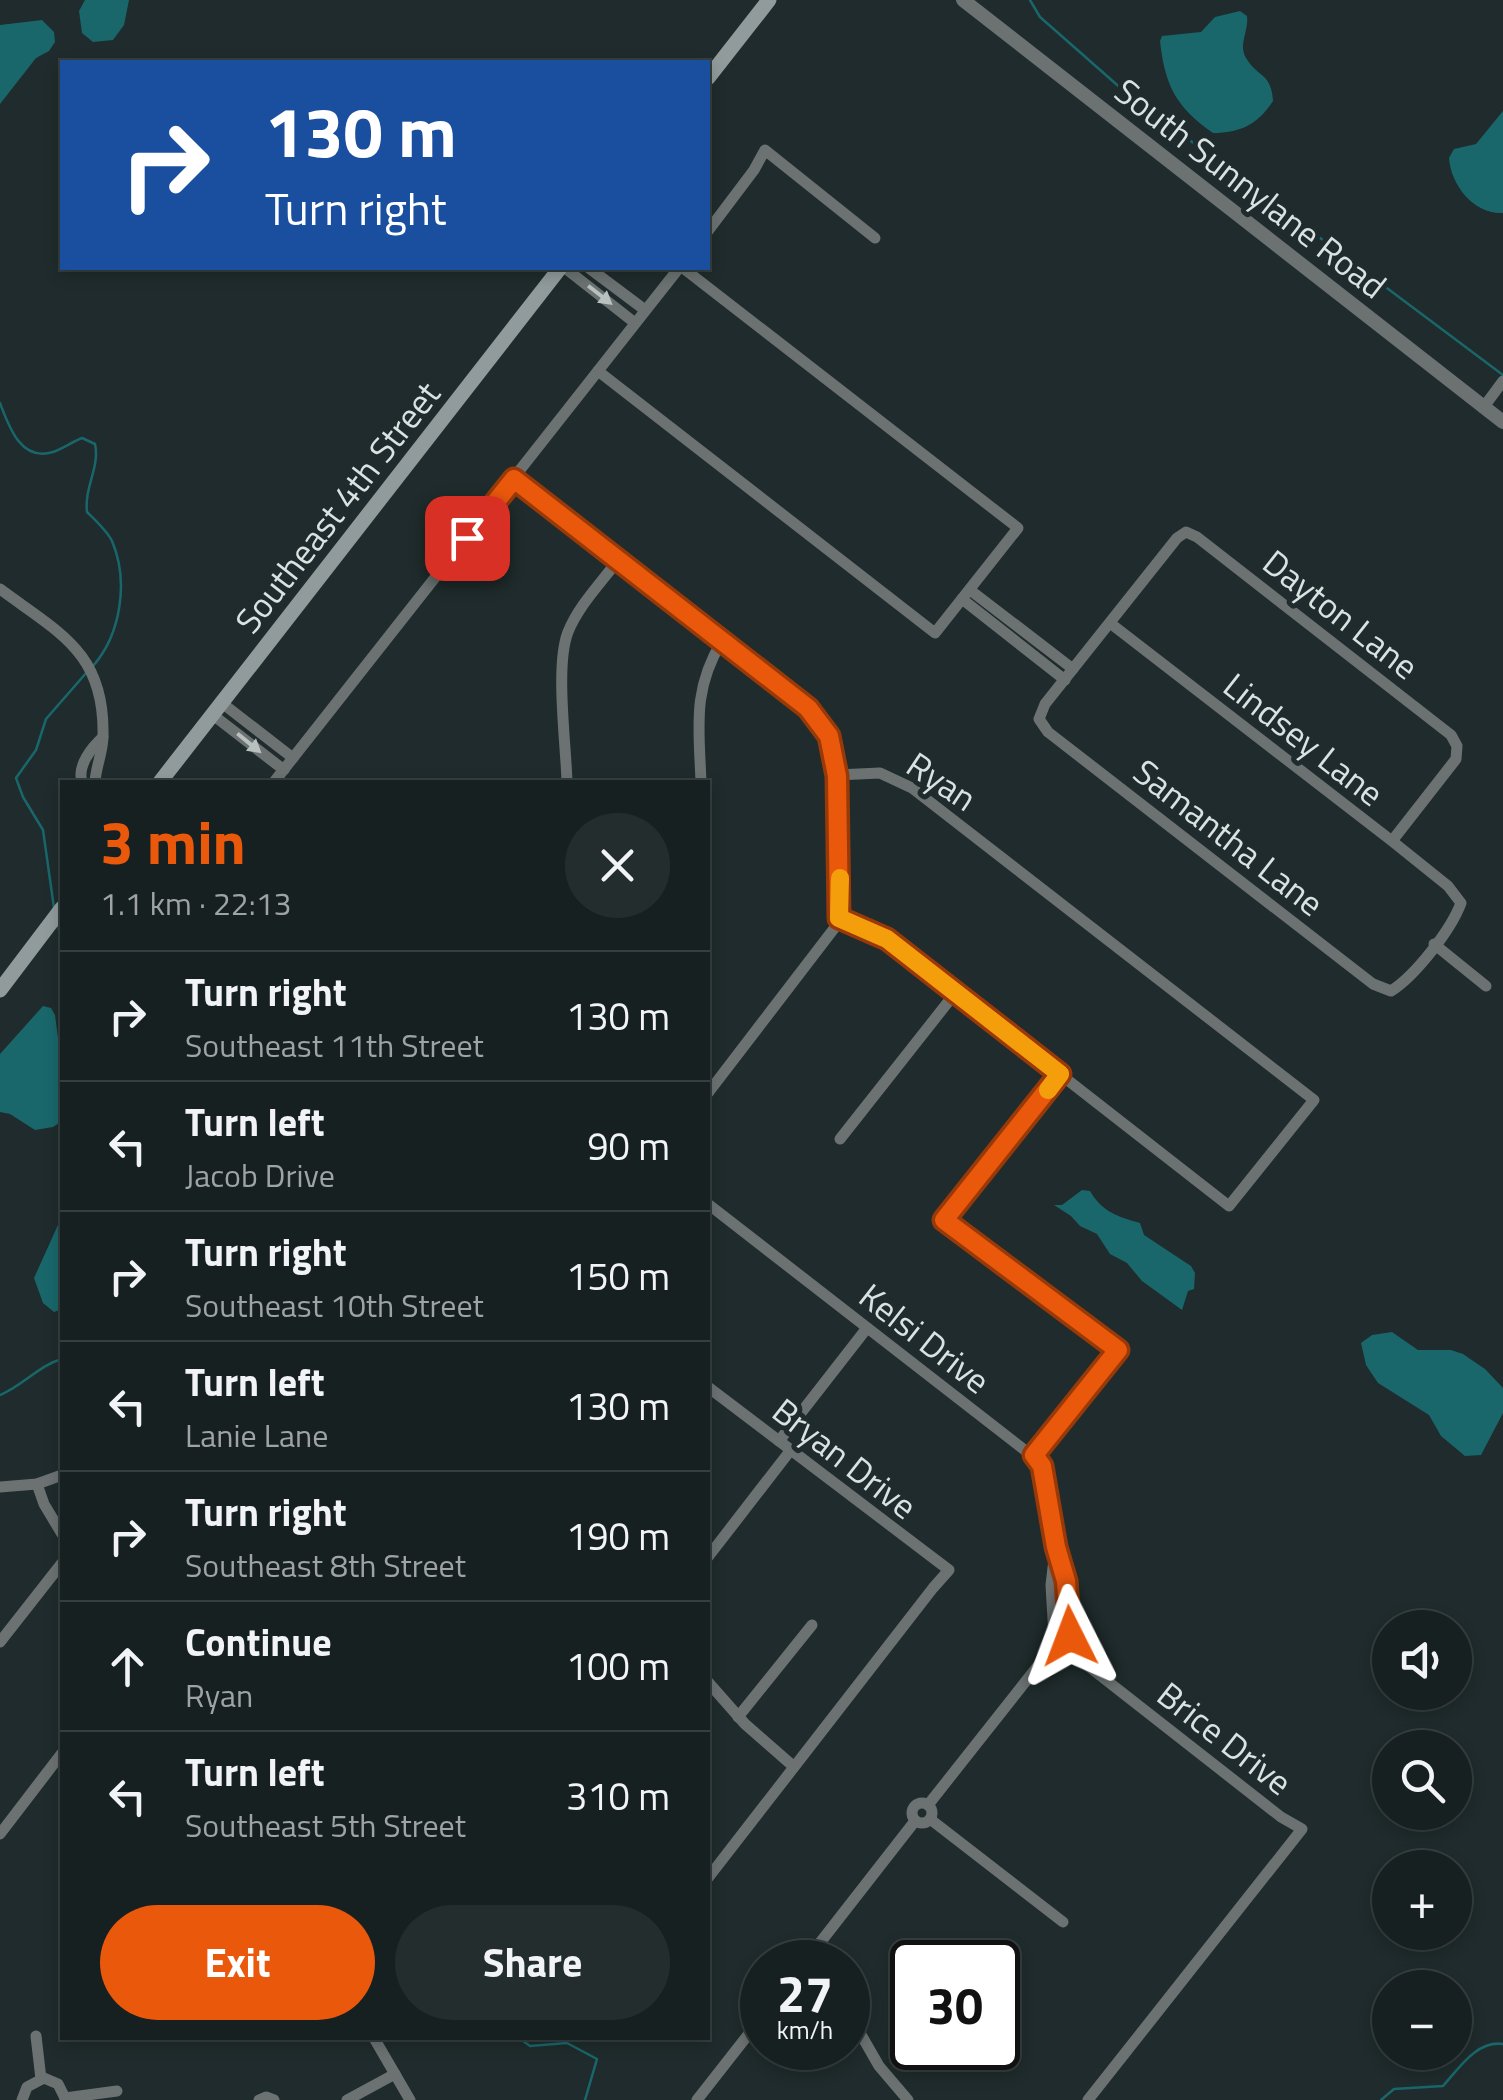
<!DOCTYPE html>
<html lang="en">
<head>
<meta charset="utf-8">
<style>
  body { margin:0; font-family:"Titillium Web",sans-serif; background:#242d2e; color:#f1f3f6; height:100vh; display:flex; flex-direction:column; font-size:38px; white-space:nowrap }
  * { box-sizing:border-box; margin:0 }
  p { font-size:32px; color:#9ea3a5 }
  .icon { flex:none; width:55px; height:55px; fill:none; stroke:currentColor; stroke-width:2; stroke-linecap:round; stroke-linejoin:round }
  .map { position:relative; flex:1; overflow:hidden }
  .drawer { position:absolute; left:60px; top:780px; width:650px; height:1260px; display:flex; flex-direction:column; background:#172021; border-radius:0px; box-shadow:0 5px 15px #0003,0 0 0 2px #363e3f }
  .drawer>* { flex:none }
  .banner { position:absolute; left:60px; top:60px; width:650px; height:210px; border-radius:0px; box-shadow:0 5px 15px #0003,0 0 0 2px #363e3f; background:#1a4fa0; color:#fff; overflow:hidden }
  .buttons { position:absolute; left:1372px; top:1610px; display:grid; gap:20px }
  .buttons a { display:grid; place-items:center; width:100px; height:100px; border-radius:50%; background:#172021; box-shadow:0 5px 15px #0003,0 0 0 2px #363e3f; font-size:50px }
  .speed { position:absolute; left:740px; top:1940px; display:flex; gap:20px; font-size:50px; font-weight:700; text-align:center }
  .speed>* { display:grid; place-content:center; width:130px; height:130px; border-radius:50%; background:#172021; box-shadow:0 5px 15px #0003,0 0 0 2px #363e3f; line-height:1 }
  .speed small { font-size:25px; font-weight:400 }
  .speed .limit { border:5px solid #111; border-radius:15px; background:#fff; color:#111 }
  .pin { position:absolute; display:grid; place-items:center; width:85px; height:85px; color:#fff; margin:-42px; border-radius:20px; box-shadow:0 5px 15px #0006 }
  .me { position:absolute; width:110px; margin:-55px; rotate:357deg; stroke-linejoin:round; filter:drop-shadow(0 0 8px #0008) }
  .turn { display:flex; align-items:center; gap:35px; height:210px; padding:0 40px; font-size:45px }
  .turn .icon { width:130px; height:130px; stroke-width:2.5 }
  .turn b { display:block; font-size:70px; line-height:85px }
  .round { display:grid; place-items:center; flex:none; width:105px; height:105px; border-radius:52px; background:#242d2e }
  .summary { display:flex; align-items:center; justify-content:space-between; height:170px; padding:0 40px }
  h1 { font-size:60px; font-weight:700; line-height:75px; color:#ea580c }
  .primary-button { display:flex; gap:20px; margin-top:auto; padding:20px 40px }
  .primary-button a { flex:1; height:115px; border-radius:60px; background:#ea580c; color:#fff; font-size:40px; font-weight:700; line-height:115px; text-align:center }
  .primary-button a+a { background:#242d2e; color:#f1f3f6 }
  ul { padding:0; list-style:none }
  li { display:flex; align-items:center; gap:30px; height:130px; padding:0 40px; border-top:2px solid #363e3f }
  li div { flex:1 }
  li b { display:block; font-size:38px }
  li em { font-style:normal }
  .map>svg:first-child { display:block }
</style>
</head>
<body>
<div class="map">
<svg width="1503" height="2100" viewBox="0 0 1503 2100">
  <rect width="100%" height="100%" fill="#1f2b2c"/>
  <g fill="#19676b">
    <path d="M 85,0 L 129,0 L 124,25 L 113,40 L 93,42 L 82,33 L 79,11 Z"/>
    <path d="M 1240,11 L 1247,16 C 1249,31 1238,45 1246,58 C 1258,78 1271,72 1273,101 C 1258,124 1241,133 1213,133 C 1176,107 1165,86 1160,41 L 1162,36 L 1201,32 L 1215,17 Z"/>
    <path d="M 42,20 L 54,32 L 55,42 L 49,51 L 36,58 L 0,104 L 0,25 Z"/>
    <path d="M 1503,111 L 1503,213 C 1475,215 1451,186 1449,158 L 1454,149 L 1476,144 Z"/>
    <path d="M 43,1006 L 51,1008 L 55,1015 L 62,1068 L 62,1121 L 53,1127 L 35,1130 L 10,1114 L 0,1112 L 0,1054 Z"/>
    <path d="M 1082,1190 L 1090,1191 C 1101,1211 1118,1217 1140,1223 L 1144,1235 L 1191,1266 L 1195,1273 L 1194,1289 L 1188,1291 L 1182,1310 L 1142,1281 L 1127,1263 L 1110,1254 L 1097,1234 L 1080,1226 L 1071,1216 L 1054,1205 L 1062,1205 Z"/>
    <path d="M 62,1216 L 62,1309 L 54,1312 L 43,1303 L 34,1278 Z"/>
    <path d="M 1392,1332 L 1418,1350 L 1451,1350 L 1463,1354 L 1485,1369 L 1503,1388 L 1503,1413 L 1481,1455 L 1465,1456 L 1441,1436 L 1429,1415 L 1378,1383 L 1366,1365 L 1361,1343 L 1372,1335 Z"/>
  </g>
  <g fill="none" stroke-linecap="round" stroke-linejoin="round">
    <g stroke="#19676b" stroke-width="2.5">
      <path d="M 1030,0 L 1040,17 L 1124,91 L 1503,375"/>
      <path d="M 0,403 C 9,427 21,462 53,452 C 62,449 72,442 82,438 L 95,444 C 100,468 84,487 87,512 C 95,520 107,531 112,541 C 129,581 121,634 93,666"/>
      <path d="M 54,908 L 43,830 L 23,797 L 16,778 L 36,750 L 46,719 L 87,672"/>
      <path d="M 58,925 L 62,944"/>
      <path d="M 0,1395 C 23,1386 39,1365 62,1359"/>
      <path d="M 519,2038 L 530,2046 L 567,2043 L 597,2059 L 585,2100"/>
      <path d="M 1381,2100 L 1394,2089 L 1443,2086 C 1459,2068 1477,2040 1503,2044"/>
    </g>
    <g stroke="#6c7272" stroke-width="11">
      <path d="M 708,231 L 754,170 L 765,150 L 875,238"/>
      <path d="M 565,268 L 635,323"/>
      <path d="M 589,268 L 645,310"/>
      <path d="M 598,371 L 935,633 L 1018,528 L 683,268"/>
      <path d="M 1483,408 L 1503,381"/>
      <path d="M 514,479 L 808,708 L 829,736 L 837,775 L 880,773 L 912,788 L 1314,1100 L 1229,1206 L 887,939 L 839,918"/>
      <path d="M 0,589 C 59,633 105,652 103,736 C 103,752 96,766 95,782"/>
      <path d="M 970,590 L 1073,669"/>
      <path d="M 962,599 L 1065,680"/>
      <path d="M 1110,623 L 1392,841 L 1448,886 L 1461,903 C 1451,930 1415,976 1391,991 L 1373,984 L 1048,732 L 1039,719 L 1045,704 L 1177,538 L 1186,532 L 1197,537 L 1451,735 L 1457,746 L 1456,759 L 1392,841"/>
      <path d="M 222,703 L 293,758"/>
      <path d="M 213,715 L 284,770"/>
      <path d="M 82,782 C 77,766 91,748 103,737"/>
      <path d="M 274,782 L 679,268"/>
      <path d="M 567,782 C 566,744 555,665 568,632 C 579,605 601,583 618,560"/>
      <path d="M 701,782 C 699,728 692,690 722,641"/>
      <path d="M 1434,944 L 1486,986"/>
      <path d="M 708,1093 L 836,926 L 841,899 L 837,775"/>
      <path d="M 840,1139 L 956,992"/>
      <path d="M 708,1204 L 1040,1462 L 1056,1547 L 1066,1581 L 1072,1644 L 1064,1654 L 1052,1648 L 1052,1639 L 1057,1634 L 1070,1636"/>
      <path d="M 708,1387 L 949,1570 L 933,1588 L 708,1878"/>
      <path d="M 779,1441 L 867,1328"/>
      <path d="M 1033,1455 L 1117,1350 L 944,1220 L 1060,1074"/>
      <path d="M 37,1484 L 44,1504 L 62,1534"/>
      <path d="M 0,1487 L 37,1484 L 62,1475"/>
      <path d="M 708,1557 L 790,1451"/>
      <path d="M 1054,1636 L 1051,1585 L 1055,1551"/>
      <path d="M 0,1642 L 62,1563"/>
      <path d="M 1069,1651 L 1281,1817 L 1302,1829 L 1088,2100"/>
      <path d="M 708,1682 L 745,1724 L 793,1766"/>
      <path d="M 738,1717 L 812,1625"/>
      <circle cx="922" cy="1813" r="10"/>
      <path d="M 928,1805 L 1052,1648"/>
      <path d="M 930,1819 L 1063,1922"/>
      <path d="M 0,1834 L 62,1753"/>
      <path d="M 805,1962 L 915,1821"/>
      <path d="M 848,2012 L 879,2066 L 908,2100"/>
      <path d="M 36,2036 L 41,2079"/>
      <path d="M 374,2038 L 410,2100"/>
      <path d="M 65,2098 L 117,2091"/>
      <path d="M 22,2100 L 27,2087 L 44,2078 L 58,2084 L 66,2100"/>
      <path d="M 259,2100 L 266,2097 L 274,2100"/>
      <path d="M 347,2100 L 395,2074"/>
      <path d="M 697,2100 L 762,2017"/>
    </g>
    <path stroke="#6c7272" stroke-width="14" d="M 963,0 L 1503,422"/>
    <g stroke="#919b9c" stroke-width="15">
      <path d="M 708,78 L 769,0"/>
      <path d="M 160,782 L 560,268"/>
      <path d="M 0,990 L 62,908"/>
    </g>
  </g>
  <defs><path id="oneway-solid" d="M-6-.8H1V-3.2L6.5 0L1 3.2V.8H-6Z" transform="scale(2.5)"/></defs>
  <g fill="#b9c0c0">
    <use href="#oneway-solid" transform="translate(600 295) rotate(38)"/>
    <use href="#oneway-solid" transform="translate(249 743) rotate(39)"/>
  </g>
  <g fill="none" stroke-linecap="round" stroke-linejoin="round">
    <g stroke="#983908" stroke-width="25">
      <path id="route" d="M 467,538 L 514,479 L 808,708 L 829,736 L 837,776 L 839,918 L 887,939 L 1060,1074 L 944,1220 L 1118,1350 L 1034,1455 L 1042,1466 L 1056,1547 L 1066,1581 L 1070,1636"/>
    </g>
    <use href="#route" stroke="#ea580c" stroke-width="18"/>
    <path stroke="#f59e0b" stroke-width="18" d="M 840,878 L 839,918 L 887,939 L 1060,1074 L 1048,1090"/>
  </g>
  <g text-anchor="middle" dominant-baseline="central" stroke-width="10" stroke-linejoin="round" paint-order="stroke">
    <g font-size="35" fill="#dae2e2" stroke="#1f2b2c">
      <text transform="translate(1251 188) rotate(38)">South Sunnylane Road</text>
      <text transform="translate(337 507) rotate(-52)">Southeast 4th Street</text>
      <text transform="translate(1341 614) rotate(38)">Dayton Lane</text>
      <text transform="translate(1304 739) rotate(38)">Lindsey Lane</text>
      <text transform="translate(942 781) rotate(34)">Ryan</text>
      <text transform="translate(1229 837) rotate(38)">Samantha Lane</text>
      <text transform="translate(925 1338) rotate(38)">Kelsi Drive</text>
      <text transform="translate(845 1458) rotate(38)">Bryan Drive</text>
      <text transform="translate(1225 1738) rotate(38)">Brice Drive</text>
    </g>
  </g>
</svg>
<div class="buttons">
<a><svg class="icon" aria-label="sound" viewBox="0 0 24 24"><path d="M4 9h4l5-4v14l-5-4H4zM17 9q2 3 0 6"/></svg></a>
<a><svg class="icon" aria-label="search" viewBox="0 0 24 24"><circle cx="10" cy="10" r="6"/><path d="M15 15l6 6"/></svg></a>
<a>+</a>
<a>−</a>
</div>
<div class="speed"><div>27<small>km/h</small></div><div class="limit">30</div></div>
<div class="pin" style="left:467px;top:538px;background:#d93025"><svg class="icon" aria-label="arrive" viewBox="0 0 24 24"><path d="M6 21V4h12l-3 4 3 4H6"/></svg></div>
<svg class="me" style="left:1070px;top:1636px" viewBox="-20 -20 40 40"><path d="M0-17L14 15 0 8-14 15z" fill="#ea580c" stroke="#fff" stroke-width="4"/></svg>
<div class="banner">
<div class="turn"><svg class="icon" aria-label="right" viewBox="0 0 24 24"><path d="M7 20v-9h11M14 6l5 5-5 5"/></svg><div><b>130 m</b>Turn right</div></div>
</div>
<section class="drawer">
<div class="summary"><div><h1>3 min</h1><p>1.1 km · 22:13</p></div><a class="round"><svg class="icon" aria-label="close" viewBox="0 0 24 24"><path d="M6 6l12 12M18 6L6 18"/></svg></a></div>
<ul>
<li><svg class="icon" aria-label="right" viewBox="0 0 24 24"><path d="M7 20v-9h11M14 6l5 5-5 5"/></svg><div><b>Turn right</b><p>Southeast 11th Street</p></div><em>130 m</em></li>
<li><svg class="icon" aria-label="left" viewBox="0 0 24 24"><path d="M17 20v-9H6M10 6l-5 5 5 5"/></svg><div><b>Turn left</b><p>Jacob Drive</p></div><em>90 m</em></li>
<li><svg class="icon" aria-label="right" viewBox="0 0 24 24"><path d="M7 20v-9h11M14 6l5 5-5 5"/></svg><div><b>Turn right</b><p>Southeast 10th Street</p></div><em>150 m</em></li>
<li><svg class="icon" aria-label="left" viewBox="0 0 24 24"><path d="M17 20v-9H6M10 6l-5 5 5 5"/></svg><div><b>Turn left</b><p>Lanie Lane</p></div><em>130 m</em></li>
<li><svg class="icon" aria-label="right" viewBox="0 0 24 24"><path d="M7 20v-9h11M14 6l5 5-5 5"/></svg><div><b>Turn right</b><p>Southeast 8th Street</p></div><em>190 m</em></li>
<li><svg class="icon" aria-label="ahead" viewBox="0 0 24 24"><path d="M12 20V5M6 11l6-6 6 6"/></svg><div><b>Continue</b><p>Ryan</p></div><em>100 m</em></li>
<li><svg class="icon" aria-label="left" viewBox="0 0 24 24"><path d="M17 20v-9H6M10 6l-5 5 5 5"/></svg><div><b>Turn left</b><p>Southeast 5th Street</p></div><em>310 m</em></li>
</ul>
<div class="primary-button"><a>Exit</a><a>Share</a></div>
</section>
</div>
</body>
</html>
